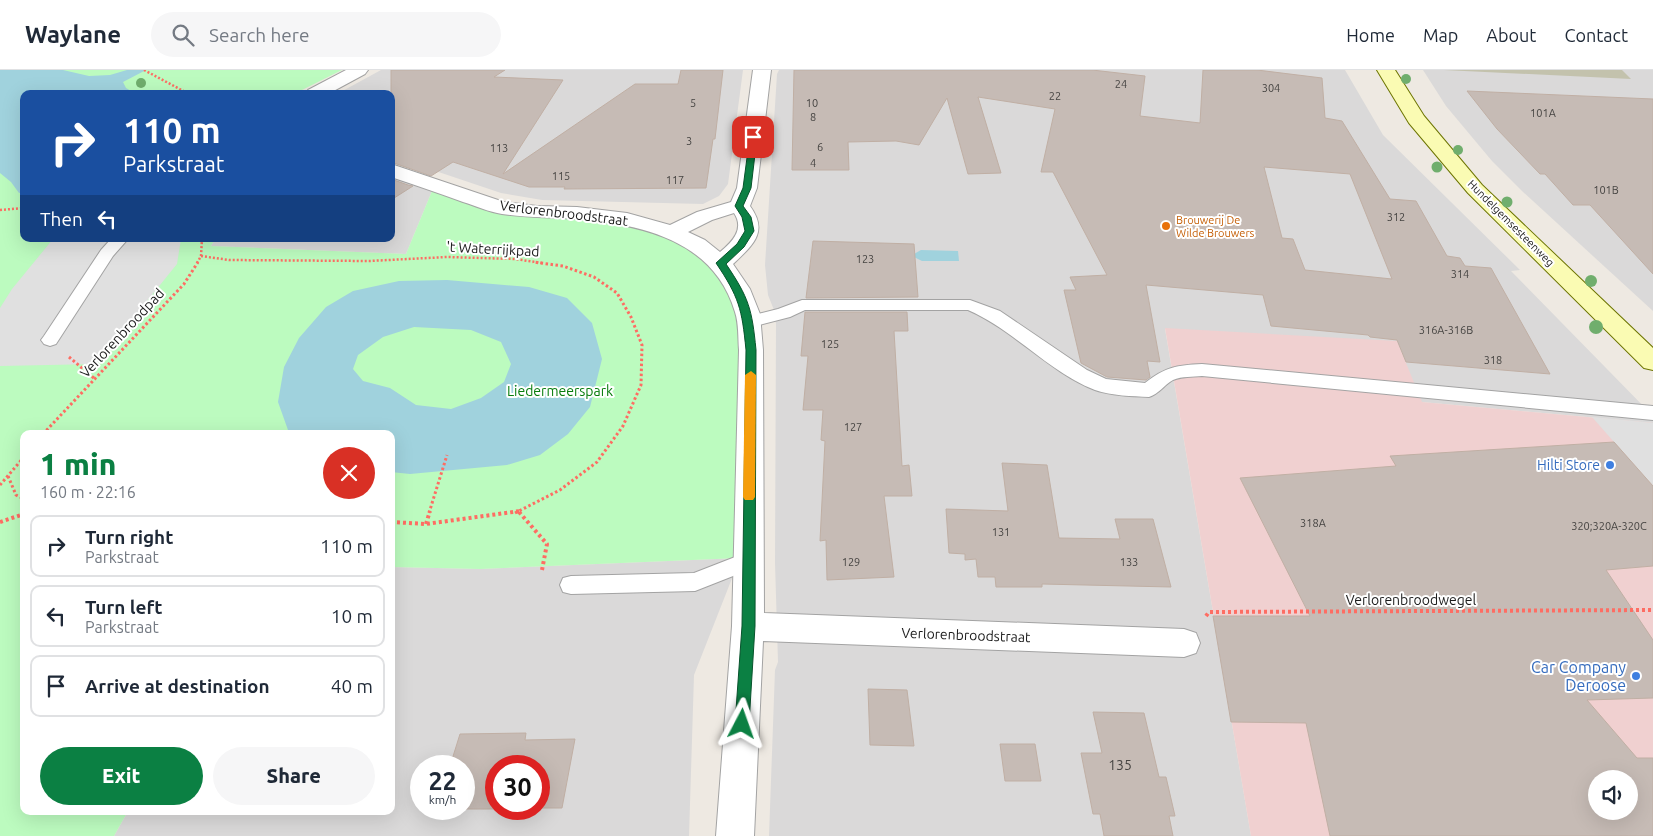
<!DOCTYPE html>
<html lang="en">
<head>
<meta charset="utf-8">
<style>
  body { margin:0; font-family:Ubuntu,sans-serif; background:#f6f6f7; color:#1f2937; height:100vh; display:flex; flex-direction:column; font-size:19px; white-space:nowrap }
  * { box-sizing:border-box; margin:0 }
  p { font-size:16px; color:#747a83 }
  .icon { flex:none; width:28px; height:28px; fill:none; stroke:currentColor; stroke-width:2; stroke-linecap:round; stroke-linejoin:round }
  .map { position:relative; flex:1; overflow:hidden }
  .drawer { position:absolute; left:20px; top:360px; width:375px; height:385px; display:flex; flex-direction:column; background:#fff; border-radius:10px; box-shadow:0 5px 20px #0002 }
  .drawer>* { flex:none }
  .hud { position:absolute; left:20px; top:20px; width:375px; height:152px; border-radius:10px; box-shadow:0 5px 20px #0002; background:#1a4fa0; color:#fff; overflow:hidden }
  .tools { position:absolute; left:1588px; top:700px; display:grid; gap:10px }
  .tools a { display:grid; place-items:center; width:50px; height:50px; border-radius:50%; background:#fff; box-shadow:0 5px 20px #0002; font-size:25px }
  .speed { position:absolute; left:410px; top:685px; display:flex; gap:10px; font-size:25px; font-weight:700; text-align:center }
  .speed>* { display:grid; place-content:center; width:65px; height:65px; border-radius:50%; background:#fff; box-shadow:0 5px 20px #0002; line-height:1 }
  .speed small { font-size:12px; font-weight:400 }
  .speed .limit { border:8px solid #d22; background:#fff; color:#111 }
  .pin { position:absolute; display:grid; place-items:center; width:42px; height:42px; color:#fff; margin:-21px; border-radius:10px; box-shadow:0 2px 8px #0006 }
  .me { position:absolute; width:55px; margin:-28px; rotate:4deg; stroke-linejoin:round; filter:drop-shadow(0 0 4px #0008) }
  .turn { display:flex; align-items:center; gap:18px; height:105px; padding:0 20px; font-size:22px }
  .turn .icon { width:65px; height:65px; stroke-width:2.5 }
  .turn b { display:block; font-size:35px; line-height:42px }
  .then { display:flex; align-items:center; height:48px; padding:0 20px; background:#0003; gap:10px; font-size:19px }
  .round { display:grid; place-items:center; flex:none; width:52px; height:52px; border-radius:26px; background:#f6f6f7 }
  .head { display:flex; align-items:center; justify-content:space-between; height:85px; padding:0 20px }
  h1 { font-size:30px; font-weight:800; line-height:38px; color:#0b8043 }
  .primary-button { display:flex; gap:10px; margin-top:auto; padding:10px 20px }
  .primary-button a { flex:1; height:58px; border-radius:30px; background:#0b8043; color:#fff; font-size:20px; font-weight:800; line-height:58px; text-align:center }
  .primary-button a+a { background:#f6f6f7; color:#1f2937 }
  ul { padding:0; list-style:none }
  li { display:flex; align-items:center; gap:15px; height:62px; margin:0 10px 8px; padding:0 10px; border:2px solid #e0e1e3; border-radius:10px }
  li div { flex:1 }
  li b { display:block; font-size:19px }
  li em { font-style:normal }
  header { display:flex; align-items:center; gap:30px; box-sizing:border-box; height:70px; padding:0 25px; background:#fff; border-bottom:1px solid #e0e1e3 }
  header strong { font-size:24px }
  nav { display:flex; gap:28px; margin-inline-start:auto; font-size:18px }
  .search { width:350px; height:45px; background:#f6f6f7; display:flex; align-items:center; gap:12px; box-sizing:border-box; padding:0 18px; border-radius:28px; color:#747a83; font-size:19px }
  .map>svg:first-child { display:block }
</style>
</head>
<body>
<header>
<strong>Waylane</strong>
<div class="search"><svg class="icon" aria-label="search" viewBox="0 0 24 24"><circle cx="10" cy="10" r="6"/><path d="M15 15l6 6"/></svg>Search here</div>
<nav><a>Home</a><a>Map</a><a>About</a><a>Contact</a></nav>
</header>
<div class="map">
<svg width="1653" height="766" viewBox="0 0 1653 766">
  <rect width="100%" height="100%" fill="#eee9e2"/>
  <g fill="#dad9d9" fill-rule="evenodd">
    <path d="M 381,0 L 743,0 L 728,114 L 719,126 L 703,134 L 542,130 L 501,123 L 391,86 L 391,24 L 337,24 Z"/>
    <path d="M 779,0 L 1345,0 L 1383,65 L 1520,200 L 1511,201 L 1653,346 L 1653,353 L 1422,332 L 1165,259 L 1251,766 L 769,766 L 775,600 L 778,592 L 775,493 L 776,254 L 774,240 L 768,225 L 765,195 L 777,4 Z"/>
    <path d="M 1423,0 L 1653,0 L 1653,241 L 1522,121 L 1492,91 L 1446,36 Z"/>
    <path d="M 391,107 L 432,121 L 406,184 L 211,176 L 215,169 L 391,169 Z"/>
    <path d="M 740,488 L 694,605 L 689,766 L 114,766 L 128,741 L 391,741 L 391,497 L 480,499 ZM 421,696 L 464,696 L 464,739 L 421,739 ZM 496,696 L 539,696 L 539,739 L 496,739 Z"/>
  </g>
  <path fill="#f0d0d0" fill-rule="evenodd" d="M 1165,258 L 1397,271 L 1422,332 L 1653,353 L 1653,766 L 1251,766 ZM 1596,709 L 1629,709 L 1629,741 L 1596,741 Z"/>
  <path fill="#c3c2ad" d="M 1444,0 L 1622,0 L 1631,9 Z"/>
  <path fill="#bcfbbf" d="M 0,0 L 342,0 L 294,24 L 24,24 L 24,169 L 215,169 L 211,176 L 406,184 L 432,121 L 501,142 L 576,147 L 625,154 L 667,165 L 716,196 L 739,245 L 740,488 L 480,499 L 391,497 L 391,364 L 24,364 L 24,741 L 128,741 L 114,766 L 0,766 Z"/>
  <g fill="#e0e0e0">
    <path d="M 53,169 L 181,169 L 177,194 L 96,294 L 0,296 L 0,238 L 12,219 Z"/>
    <path d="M 1592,347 L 1653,353 L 1653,416 L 1614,372 Z"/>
  </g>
  <g fill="#a0d2dd" fill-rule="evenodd">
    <path d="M 0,0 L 63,0 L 89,6 L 110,5 L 127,0 L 146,0 L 123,12 L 126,18 L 136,24 L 24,24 L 24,122 L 19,123 L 11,112 L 0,103 Z"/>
    <path d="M 921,180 L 958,181 L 959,191 L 922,191 L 914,187 L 914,184 Z"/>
    <path d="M 447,210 L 529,217 L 567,228 L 592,253 L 602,289 L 590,337 L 568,364 L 540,385 L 507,395 L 410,404 L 391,402 L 391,364 L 293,364 L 288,360 L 278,332 L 284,297 L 299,268 L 326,237 L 353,221 L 399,211 ZM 414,257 L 471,260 L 501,272 L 511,294 L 504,312 L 481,328 L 451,339 L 416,335 L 390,318 L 363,311 L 353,299 L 358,285 L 383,267 Z"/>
  </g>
  <g fill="#c6bbb5" stroke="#c0afa4" fill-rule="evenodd">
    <path d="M 391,0 L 505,0 L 494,7 L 563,10 L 503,104 L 635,14 L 678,14 L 681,0 L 723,0 L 715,69 L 713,69 L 706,118 L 564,119 L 565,117 L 529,117 L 453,92 L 431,106 L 391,92 Z"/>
    <path d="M 794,0 L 1092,0 L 1145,6 L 1140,46 L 1200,53 L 1203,0 L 1257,0 L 1322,8 L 1325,48 L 1342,51 L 1390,129 L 1416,131 L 1447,186 L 1460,188 L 1465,196 L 1491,198 L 1550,304 L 1406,292 L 1397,270 L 1370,267 L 1368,265 L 1271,256 L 1263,225 L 1146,215 L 1160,292 L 1147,291 L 1150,307 L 1146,310 L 1107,307 L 1081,293 L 1064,220 L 1076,220 L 1070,207 L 1107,205 L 1053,102 L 1041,102 L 1055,39 L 978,27 L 1001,103 L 968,104 L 947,28 L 919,75 L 896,71 L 848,72 L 849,100 L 792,100 ZM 1264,97 L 1350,104 L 1392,209 L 1305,200 L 1293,169 L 1282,168 Z"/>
    <path d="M 1467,21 L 1653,29 L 1653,204 L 1590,135 L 1573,135 L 1545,104 L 1540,104 L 1497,59 Z"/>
    <path d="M 391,109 L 408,115 L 413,116 L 391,130 Z"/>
    <path d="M 813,171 L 914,174 L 918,227 L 806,228 Z"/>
    <path d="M 805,242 L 907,242 L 908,261 L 894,261 L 902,396 L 909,395 L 912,426 L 884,426 L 894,507 L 827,510 L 826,470 L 820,471 L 825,371 L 821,370 L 823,340 L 803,340 L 808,286 L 801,286 Z"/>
    <path d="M 1614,372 L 1653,416 L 1653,496 L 1606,500 L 1653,570 L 1653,628 L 1587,630 L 1637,688 L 1653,688 L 1653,766 L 1330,766 L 1306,653 L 1231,652 L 1213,546 L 1310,546 L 1240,408 L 1396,396 L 1390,386 ZM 1596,709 L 1629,709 L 1629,741 L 1596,741 Z"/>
    <path d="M 1002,393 L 1047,395 L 1059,468 L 1120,469 L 1115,449 L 1153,449 L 1171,517 L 1042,514 L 1042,517 L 996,517 L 995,507 L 978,507 L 976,489 L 965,490 L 965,484 L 949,483 L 946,439 L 1008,441 Z"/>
    <path d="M 868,619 L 907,620 L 914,676 L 870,675 Z"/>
    <path d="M 1093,642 L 1144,643 L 1159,707 L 1166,707 L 1175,746 L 1169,746 L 1173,766 L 1104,766 L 1100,744 L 1093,744 L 1081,683 L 1102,683 Z"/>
    <path d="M 526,663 L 525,670 L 575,669 L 562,738 L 539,738 L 539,696 L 496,696 L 496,739 L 438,739 L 464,739 L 464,696 L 450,696 L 460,664 Z"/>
    <path d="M 1000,674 L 1035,674 L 1041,711 L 1005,711 Z"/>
  </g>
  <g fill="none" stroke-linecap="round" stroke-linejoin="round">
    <g stroke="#a3a3a3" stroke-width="2">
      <g id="lane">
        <path d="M 111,169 L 128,169 L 113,186 L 56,274 L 50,276 L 44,274 L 41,270 L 44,266 L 101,180 Z"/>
        <path d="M 802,230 L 970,230 L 1000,241 L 1087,300 L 1106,309 L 1145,313 C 1165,297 1177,295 1202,294 L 1653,336 L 1653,350 L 1202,306 C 1193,307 1182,306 1173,310 C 1164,315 1159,324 1149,327 C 1132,326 1112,326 1095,320 C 1049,302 1014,260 968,240 L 805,240 L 790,247 L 748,258 L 742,256 L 739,252 L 742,248 L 778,239 Z"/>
        <path d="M 748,482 L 756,485 L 759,491 L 756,497 L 695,521 L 571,524 L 563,522 L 560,515 L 563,508 L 571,506 L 694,503 Z"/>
      </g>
    </g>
    <g stroke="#a3a3a3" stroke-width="2">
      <g id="street">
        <path d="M 346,0 L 368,0 L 365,4 L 328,24 L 305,24 L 308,20 Z"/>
        <path d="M 753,0 L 771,0 L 757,118 L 750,136 C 769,162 753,175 733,194 L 750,219 L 760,244 L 763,280 L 764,543 L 1184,559 L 1196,563 L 1200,573 L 1196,583 L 1184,587 L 763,571 L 754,766 L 716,766 L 732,556 L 739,280 C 738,268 739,254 735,242 C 714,171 644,155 578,149 C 553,147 527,148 502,144 C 489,142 476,136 463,132 C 439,123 415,115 391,107 L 391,94 L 504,132 L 537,136 L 577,137 L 627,143 L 670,155 L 697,142 L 731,132 L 737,118 ZM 734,143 C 745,159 732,172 720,182 L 705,170 L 688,162 L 712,150 Z"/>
      </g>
    </g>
    <g stroke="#6d7502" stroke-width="2">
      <path id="secondary" d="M 1377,0 L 1395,0 L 1424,46 L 1482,115 L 1653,278 L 1653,300 L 1644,298 L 1468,123 L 1409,53 Z"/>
    </g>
    <g stroke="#fe6d63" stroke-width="2.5" stroke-dasharray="2 2" stroke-linecap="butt">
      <path d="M 144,0 L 189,24"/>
      <path d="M 0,140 L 24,138"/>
      <path d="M 201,186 L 229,190 L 369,191 L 447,187 L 515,189 L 542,193"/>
      <path d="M 197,193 L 201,186 L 202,169"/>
    </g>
    <g stroke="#fe6d63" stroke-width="3" stroke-dasharray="2.5 2.5" stroke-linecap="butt">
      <path d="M 69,287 L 95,309"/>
      <path d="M 43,364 L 184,214 L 198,192"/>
      <path d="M 8,406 L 16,425 L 24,429"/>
      <path d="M 0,415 L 24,387"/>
      <path d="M 429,443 L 447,385"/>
      <path d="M 515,443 L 560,420 L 597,392 L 623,356 L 641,315 L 642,275 L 631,247 L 617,223 L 594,207 L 563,196 L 533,192"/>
    </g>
    <g stroke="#fe6d63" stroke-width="4" stroke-dasharray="3 3" stroke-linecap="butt">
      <path d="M 519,442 L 547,474 L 542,500"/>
      <path d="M 0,452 L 24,444"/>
      <path d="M 391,452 L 426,454 L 520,441"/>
      <path d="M 426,454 L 430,441"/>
      <path d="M 1206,546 L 1209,542 L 1653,540"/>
    </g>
    <use href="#lane" fill="#fff" fill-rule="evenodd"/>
    <use href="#street" fill="#fff" fill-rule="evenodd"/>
    <use href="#secondary" fill="#fafbb3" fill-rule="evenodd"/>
  </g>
  <g fill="#70ae6d">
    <circle cx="1406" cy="9" r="5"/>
    <circle cx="141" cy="13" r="5"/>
    <circle cx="1458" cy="80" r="5"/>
    <circle cx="1437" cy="97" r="5.5"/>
    <circle cx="1507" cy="132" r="5.5"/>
    <circle cx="1591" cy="211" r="6"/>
    <circle cx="1596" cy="257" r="7"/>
  </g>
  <path fill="#0b8043" stroke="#07532c" d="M 750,65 L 757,67 L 751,118 L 743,136 L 751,147 L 754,161 L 744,177 L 726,194 C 749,228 752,239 756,280 L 755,556 L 749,654 L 747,658 L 742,660 L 737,658 L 735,654 L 742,556 L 746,280 C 742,239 739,227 716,193 L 737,174 L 745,161 L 742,147 L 735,136 L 743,118 Z"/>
  <path fill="#f59e0b" d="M 751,301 L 756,305 L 755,427 L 753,430 L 745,430 L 743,427 L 745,305 Z"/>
  <circle fill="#e8710a" stroke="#fff" stroke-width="2" cx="1166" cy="156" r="5"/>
  <g fill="#3f7fe0" stroke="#fff" stroke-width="2">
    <circle cx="1610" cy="395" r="5"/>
    <circle cx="1636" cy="606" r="5"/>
  </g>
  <g text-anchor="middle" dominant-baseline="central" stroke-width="4" stroke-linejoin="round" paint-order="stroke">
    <g font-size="11" fill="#464442">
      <text x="1121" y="14">24</text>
      <text x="1271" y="18">304</text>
      <text x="1055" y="26">22</text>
      <text x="693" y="33">5</text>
      <text x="812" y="33">10</text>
      <text x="1543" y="43">101A</text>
      <text x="813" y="47">8</text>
      <text x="689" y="71">3</text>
      <text x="820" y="77">6</text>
      <text x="499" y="78">113</text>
      <text x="813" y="93">4</text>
      <text x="561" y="106">115</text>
      <text x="675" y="110">117</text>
      <text x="1606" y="120">101B</text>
      <text x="1396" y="147">312</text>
      <text x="865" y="189">123</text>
      <text x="1460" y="204">314</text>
      <text x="1446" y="260">316A-316B</text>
      <text x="830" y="274">125</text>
      <text x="1493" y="290">318</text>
      <text x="853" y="357">127</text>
      <text x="1313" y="453">318A</text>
      <text x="1609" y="456">320;320A-320C</text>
      <text x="1001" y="462">131</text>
      <text x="851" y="492">129</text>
      <text x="1129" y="492">133</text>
    </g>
    <g font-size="11" fill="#c56008" stroke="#fff" text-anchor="start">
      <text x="1176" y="150">Brouwerij De<tspan x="1176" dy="13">Wilde Brouwers</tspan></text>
    </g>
    <g font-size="11" fill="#1c1c1c" stroke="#fff">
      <text transform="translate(1511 153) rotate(45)">Hundelgemsesteenweg</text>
    </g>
    <g font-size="14" fill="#1c1c1c" stroke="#fff">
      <text transform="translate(564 143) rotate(7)">Verlorenbroodstraat</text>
      <text transform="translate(493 179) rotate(3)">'t Waterrijkpad</text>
      <text transform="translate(122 263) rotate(-47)">Verlorenbroodpad</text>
      <text x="1411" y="530">Verlorenbroodwegel</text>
      <text transform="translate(966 565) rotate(2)">Verlorenbroodstraat</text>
    </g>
    <g font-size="14" fill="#087d0d" stroke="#fff">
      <text x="560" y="321">Liedermeerspark</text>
    </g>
    <g font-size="14" fill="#366cbe" stroke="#fff" text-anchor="end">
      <text x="1600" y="395">Hilti Store</text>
    </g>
    <g font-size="14" fill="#464442">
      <text x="1120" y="695">135</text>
    </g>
    <g font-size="16" fill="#366cbe" stroke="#fff" text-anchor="end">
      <text x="1626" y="597">Car Company<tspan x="1626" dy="18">Deroose</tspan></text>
    </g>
  </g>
</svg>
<div class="tools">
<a><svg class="icon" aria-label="sound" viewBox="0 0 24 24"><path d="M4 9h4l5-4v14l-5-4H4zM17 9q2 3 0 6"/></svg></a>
</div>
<div class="speed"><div>22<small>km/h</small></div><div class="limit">30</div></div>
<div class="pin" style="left:753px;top:67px;background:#d93025"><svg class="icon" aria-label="arrive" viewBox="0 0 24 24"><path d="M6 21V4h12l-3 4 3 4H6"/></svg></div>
<svg class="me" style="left:742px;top:654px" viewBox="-20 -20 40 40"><path d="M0-17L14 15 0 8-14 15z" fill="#0b8043" stroke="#fff" stroke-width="4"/></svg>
<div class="hud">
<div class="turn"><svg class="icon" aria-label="right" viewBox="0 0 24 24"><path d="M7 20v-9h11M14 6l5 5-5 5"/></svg><div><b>110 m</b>Parkstraat</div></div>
<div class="then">Then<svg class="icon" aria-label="left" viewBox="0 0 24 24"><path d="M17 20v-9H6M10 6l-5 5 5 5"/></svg></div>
</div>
<section class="drawer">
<div class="head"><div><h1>1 min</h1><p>160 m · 22:16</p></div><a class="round" style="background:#d93025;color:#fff"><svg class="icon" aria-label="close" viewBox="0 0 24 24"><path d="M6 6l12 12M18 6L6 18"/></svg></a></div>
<ul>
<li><svg class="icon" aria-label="right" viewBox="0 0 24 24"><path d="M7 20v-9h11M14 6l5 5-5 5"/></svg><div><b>Turn right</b><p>Parkstraat</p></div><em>110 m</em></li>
<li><svg class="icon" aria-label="left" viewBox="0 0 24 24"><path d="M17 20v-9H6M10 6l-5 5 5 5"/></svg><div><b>Turn left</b><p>Parkstraat</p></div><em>10 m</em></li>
<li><svg class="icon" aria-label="arrive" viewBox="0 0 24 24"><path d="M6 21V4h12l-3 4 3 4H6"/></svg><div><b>Arrive at destination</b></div><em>40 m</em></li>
</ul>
<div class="primary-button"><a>Exit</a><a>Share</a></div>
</section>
</div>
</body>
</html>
